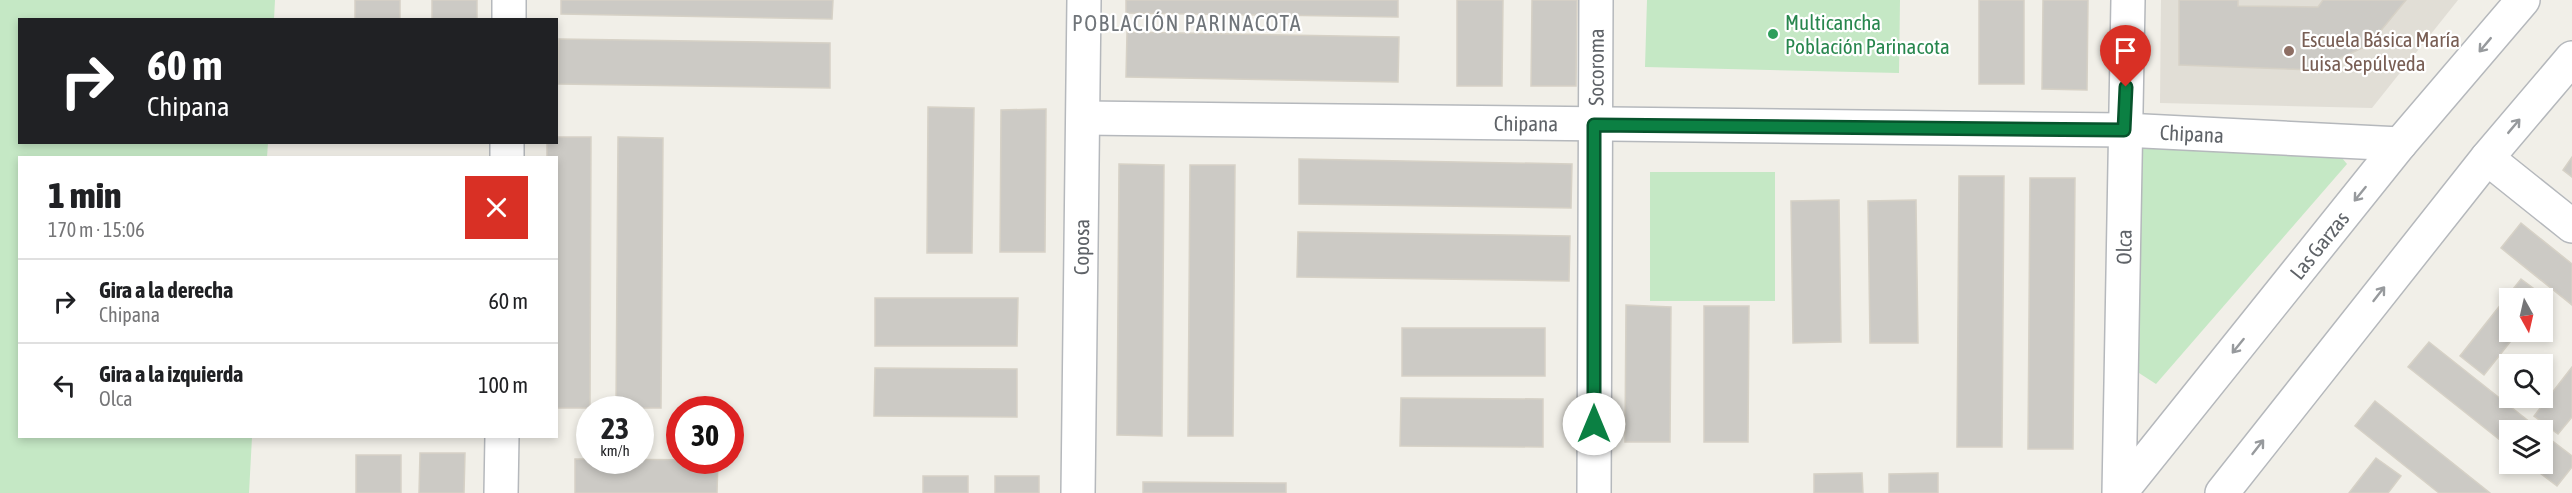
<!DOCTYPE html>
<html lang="es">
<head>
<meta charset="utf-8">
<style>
  body { margin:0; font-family:"Asap Condensed",sans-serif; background:#f6f6f6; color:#202124; height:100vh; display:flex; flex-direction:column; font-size:22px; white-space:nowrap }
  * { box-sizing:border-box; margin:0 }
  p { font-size:20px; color:#757577 }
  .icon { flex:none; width:33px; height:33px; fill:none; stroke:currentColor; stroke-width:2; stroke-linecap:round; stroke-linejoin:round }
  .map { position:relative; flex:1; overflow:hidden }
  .drawer { position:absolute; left:18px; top:156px; width:540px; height:282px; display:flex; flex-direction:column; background:#fff; border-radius:0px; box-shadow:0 3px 9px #0003 }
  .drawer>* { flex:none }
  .hud { position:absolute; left:18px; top:18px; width:540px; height:126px; border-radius:0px; box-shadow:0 3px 9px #0003; background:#202124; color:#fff; overflow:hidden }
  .needle { width:39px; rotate:172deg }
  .tools { position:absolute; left:2499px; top:288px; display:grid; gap:12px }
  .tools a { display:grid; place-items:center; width:54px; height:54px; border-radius:0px; background:#fff; box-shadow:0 3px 9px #0003; font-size:30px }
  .speed { position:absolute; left:576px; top:396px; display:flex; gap:12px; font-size:30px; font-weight:700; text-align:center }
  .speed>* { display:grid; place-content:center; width:78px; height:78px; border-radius:50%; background:#fff; box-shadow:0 3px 9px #0003; line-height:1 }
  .speed small { font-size:15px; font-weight:400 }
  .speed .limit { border:9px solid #d22; background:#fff; color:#111 }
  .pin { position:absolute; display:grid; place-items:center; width:51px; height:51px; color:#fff; margin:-62px -26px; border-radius:50% 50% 50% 0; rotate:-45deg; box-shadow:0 0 6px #0007 }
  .pin .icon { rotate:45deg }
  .me { position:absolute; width:66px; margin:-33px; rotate:0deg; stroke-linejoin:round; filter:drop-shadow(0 0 4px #0008) }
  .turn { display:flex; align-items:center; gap:21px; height:126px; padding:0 30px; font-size:27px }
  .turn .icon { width:78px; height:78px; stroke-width:2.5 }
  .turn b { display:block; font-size:42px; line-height:51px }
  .round { display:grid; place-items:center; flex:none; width:63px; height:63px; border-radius:0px; background:#f6f6f6 }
  .headline { display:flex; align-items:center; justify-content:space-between; height:102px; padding:0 30px }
  h1 { font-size:36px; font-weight:800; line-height:45px }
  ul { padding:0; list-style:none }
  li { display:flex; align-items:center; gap:18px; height:84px; padding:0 30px; border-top:2px solid #e0e0e0 }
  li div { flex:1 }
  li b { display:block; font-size:22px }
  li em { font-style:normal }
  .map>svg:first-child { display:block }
</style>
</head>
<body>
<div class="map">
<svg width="2572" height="493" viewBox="0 0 2572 493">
  <rect width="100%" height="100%" fill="#f1efe8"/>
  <path fill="#e1ded6" d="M 2161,0 L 2458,0 L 2372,108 L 2160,103 Z"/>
  <g fill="#c5e8c5">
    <path d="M 0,0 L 275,0 L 274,19 L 20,20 L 20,142 L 268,143 L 267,157 L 20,158 L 20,436 L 252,437 L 249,493 L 0,493 Z"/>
    <path d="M 1647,0 L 1900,0 L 1899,73 L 1645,67 Z"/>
    <path d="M 2138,140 L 2332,146 L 2347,164 L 2156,384 L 2139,373 Z"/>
    <rect x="1650" y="172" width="125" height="129"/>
  </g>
  <g fill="#cccac5" stroke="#d6d1c6" stroke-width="1.5">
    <rect x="355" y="0" width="45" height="20"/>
    <rect x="432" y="0" width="45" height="20"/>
    <path d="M 561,0 L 833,0 L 832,19 L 561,14 Z"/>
    <path d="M 1126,0 L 1398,0 L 1398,17 L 1126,13 Z"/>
    <path d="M 1457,0 L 1503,0 L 1502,86 L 1457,86 Z"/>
    <path d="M 1532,0 L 1577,0 L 1576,86 L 1531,86 Z"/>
    <rect x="1979" y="0" width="45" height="84"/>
    <path d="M 2043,0 L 2088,0 L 2087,90 L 2042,89 Z"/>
    <path d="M 2179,0 L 2238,0 L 2238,6 L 2318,7 L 2323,0 L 2406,0 L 2369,45 L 2314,70 L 2179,65 Z"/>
    <path d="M 1127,32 L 1399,37 L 1398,82 L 1126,77 Z"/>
    <path d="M 559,39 L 830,43 L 830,88 L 558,84 Z"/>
    <path d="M 928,107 L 974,108 L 972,253 L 927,253 Z"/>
    <path d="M 1046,109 L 1045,252 L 1000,252 L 1001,110 Z"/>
    <path d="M 556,137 L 591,137 L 590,408 L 556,408 L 556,158 L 547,158 L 547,142 L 556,142 Z"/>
    <path d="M 618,137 L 663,138 L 661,408 L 616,408 Z"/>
    <path d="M 2572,157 L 2572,177 L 2563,170 Z"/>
    <path d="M 1299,159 L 1572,164 L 1571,208 L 1299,204 Z"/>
    <path d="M 1119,164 L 1164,165 L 1162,436 L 1117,435 Z"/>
    <path d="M 1190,165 L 1235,165 L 1233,436 L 1188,436 Z"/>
    <path d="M 1959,176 L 2004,176 L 2002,447 L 1957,447 Z"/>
    <path d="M 2030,178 L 2075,178 L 2073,449 L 2028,449 Z"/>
    <path d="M 1839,200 L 1841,342 L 1793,343 L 1791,201 Z"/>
    <path d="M 1916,200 L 1918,343 L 1870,343 L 1868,201 Z"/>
    <path d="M 2521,223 L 2572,264 L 2572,305 L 2501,248 Z"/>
    <path d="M 1298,232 L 1570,236 L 1569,281 L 1297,277 Z"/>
    <path d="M 2521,279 L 2545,297 L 2542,301 L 2542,298 L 2510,298 L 2510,332 L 2518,332 L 2484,375 L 2460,356 Z"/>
    <path d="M 875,298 L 1018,298 L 1017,346 L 875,346 Z"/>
    <path d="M 1626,305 L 1671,307 L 1670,442 L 1625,442 Z"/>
    <path d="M 1704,306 L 1749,306 L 1748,442 L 1704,442 Z"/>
    <rect x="1402" y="328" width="143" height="48"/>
    <path d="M 2429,342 L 2540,430 L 2510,430 L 2510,448 L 2408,367 Z"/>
    <path d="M 2572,367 L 2572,417 L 2558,434 L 2534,416 Z"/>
    <path d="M 875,368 L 1017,369 L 1017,417 L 874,416 Z"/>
    <path d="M 1401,398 L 1543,399 L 1543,447 L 1400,446 Z"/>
    <path d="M 2375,401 L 2490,493 L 2439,493 L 2355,426 Z"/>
    <path d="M 2542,433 L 2572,456 L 2572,467 L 2557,486 L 2528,464 L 2542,464 Z"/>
    <path d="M 420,453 L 465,453 L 464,493 L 419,493 Z"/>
    <rect x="356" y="455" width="45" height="38"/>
    <path d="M 2376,458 L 2401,476 L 2388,493 L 2349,493 Z"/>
    <path d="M 575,459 L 718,460 L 717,493 L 575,493 Z"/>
    <path d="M 1862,473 L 1863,493 L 1814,493 L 1814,474 Z"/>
    <path d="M 1938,473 L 1938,493 L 1889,493 L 1889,474 Z"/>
    <rect x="923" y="476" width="45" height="17"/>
    <rect x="995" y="476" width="44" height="17"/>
    <path d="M 1143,482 L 1286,483 L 1286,493 L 1143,493 Z"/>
  </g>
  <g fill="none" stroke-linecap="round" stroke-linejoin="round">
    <g stroke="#b5b8bc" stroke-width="36">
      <g id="minor">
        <path d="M 509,20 L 509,0"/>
        <path id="s1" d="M 1084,118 L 2124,130 L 2400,144"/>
        <path d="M 507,158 L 507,142"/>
        <path d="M 2487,158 L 2572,226"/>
        <path d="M 501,493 L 502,436"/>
        <path id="s2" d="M 1078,493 L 1084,0"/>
        <path id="s3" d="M 1594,493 L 1596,0"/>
        <path id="s4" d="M 2119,493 L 2128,0"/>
        <path id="s5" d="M 2120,493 L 2400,144 L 2523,0"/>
        <path d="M 2222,493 L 2487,158 L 2572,58"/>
      </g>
    </g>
    <use href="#minor" stroke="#fff" stroke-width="33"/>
  </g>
  <defs><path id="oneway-shaft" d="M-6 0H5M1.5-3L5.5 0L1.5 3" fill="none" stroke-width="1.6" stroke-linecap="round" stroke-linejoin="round" transform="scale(1.5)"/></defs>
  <g stroke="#979a9d">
    <use href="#oneway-shaft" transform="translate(2485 45) rotate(130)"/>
    <use href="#oneway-shaft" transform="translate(2514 126) rotate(-50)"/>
    <use href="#oneway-shaft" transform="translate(2360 194) rotate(129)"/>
    <use href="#oneway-shaft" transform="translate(2379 294) rotate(-52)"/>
    <use href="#oneway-shaft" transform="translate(2238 346) rotate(129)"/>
    <use href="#oneway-shaft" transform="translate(2258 447) rotate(-52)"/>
  </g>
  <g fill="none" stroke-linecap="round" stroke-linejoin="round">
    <g stroke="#07532c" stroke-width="15">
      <path id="route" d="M 1594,424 L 1594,125 L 2124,130 L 2126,87"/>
    </g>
    <use href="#route" stroke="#0b8043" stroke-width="10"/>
  </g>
  <circle fill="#2e9e5b" stroke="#fff" stroke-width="2" cx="1773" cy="34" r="6"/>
  <circle fill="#8d6e63" stroke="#fff" stroke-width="2" cx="2289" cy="51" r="6"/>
  <g text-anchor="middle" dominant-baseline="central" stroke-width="4.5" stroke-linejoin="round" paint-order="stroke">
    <g font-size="21" fill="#27864d" stroke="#fff" text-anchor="start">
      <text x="1785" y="22">Multicancha<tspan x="1785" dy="24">Población Parinacota</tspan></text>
    </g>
    <g font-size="21" fill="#785e54" stroke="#fff" text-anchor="start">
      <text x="2301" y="39">Escuela Básica María<tspan x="2301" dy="24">Luisa Sepúlveda</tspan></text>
    </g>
    <g font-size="21" fill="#5f6368" stroke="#fff">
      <text stroke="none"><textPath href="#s3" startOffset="426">Socoroma</textPath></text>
      <text stroke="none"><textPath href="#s1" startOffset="442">Chipana</textPath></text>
      <text stroke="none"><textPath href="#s1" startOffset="1108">Chipana</textPath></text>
      <text stroke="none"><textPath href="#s5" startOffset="318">Las Garzas</textPath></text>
      <text stroke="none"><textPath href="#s4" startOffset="246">Olca</textPath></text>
      <text stroke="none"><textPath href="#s2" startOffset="246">Coposa</textPath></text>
    </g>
    <g font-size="22" letter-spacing="1.5" fill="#70757a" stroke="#fff">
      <text x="1187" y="23">POBLACIÓN PARINACOTA</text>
    </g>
  </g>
</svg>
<div class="tools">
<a><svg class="needle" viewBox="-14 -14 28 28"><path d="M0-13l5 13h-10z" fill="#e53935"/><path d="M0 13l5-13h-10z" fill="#757577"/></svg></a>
<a><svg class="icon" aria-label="search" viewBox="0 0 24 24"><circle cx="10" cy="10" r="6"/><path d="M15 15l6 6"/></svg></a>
<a><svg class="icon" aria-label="layers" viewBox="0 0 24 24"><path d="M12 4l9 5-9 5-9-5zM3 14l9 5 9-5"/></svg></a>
</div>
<div class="speed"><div>23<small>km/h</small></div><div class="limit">30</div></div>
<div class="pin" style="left:2126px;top:87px;background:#d93025"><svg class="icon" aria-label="arrive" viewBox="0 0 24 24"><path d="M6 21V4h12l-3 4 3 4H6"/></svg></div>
<svg class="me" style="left:1594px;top:424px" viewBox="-20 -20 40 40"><circle r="19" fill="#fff"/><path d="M0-13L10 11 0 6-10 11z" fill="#0b8043"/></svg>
<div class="hud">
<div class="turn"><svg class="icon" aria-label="right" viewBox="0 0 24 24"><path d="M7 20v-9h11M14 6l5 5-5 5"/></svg><div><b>60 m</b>Chipana</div></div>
</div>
<section class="drawer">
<div class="headline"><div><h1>1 min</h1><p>170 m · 15:06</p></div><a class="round" style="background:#d93025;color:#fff"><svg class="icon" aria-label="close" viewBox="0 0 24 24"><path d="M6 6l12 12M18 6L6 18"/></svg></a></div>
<ul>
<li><svg class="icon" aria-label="right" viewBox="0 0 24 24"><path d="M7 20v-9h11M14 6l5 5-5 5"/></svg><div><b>Gira a la derecha</b><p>Chipana</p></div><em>60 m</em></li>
<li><svg class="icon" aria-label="left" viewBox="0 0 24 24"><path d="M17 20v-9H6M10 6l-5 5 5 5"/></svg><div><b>Gira a la izquierda</b><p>Olca</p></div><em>100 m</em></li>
</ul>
</section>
</div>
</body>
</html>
